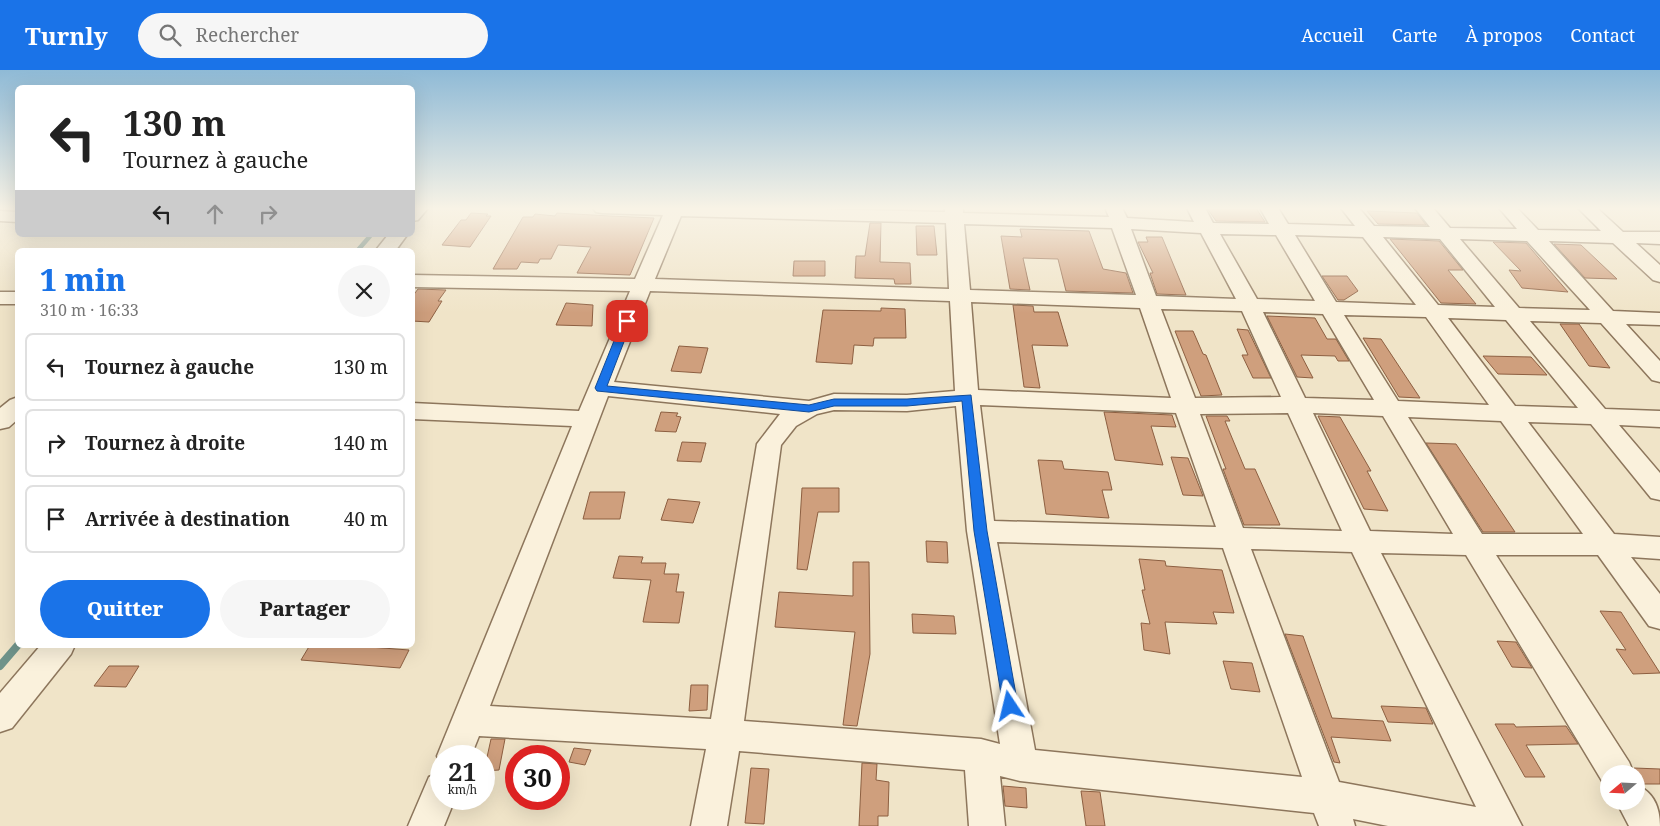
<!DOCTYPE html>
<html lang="fr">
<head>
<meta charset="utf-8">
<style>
  body { margin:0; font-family:"Noto Serif",serif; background:#f6f6f6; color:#222; height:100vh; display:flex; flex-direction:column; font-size:19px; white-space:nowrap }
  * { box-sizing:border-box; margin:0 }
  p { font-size:16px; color:#767676 }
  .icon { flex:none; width:28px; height:28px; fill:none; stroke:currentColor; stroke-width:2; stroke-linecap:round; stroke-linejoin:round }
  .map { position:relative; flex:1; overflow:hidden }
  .side { position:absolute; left:15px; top:178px; width:400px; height:400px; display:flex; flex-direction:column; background:#fff; border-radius:8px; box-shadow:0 5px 20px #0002 }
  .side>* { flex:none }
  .guide { position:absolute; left:15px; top:15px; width:400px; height:152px; border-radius:8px; box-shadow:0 5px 20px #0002; background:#fff; color:#222; overflow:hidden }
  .needle { width:32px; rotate:251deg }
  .buttons { position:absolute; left:1600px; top:695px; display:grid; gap:10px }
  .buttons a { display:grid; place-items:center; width:45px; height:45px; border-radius:50%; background:#fff; box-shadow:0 5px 20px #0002; font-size:25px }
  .speed { position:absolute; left:430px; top:675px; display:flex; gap:10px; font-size:25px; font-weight:700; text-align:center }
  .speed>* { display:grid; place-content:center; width:65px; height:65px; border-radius:50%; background:#fff; box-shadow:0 5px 20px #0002; line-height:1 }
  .speed small { font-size:12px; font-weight:400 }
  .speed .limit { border:8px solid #d22; background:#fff; color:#111 }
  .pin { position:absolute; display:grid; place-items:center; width:42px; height:42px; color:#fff; margin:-21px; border-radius:10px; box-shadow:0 2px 8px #0006 }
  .me { position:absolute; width:55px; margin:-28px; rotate:350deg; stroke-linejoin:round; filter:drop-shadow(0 0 4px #0008) }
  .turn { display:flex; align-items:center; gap:18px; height:105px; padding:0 25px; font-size:22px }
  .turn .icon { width:65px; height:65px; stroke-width:2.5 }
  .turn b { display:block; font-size:35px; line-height:42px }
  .lanes { display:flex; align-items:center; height:48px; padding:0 25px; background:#0003; justify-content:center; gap:25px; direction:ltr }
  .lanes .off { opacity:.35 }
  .round { display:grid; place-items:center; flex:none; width:52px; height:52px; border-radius:26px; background:#f6f6f6 }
  .summary { display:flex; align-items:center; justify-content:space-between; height:85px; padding:0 25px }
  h1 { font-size:30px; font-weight:800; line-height:38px; color:#1a73e8 }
  .button { display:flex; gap:10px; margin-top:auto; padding:10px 25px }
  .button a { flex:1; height:58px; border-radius:30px; background:#1a73e8; color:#fff; font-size:20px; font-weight:800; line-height:58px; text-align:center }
  .button a+a { background:#f6f6f6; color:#222 }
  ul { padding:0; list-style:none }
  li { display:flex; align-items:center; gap:15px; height:68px; margin:0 10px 8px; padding:0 15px; border:2px solid #e0e0e0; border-radius:8px }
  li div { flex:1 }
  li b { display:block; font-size:19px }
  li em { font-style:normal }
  header { display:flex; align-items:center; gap:30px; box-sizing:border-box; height:70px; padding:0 25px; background:#1a73e8; color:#fff }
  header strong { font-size:24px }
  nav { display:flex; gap:28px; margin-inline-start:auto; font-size:18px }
  .search { width:350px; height:45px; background:#f6f6f6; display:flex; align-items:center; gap:12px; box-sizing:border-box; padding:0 18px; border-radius:28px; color:#767676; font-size:19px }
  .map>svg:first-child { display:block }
</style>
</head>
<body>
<header>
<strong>Turnly</strong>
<div class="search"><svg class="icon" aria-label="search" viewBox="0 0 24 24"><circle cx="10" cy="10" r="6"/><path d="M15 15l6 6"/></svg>Rechercher</div>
<nav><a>Accueil</a><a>Carte</a><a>À propos</a><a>Contact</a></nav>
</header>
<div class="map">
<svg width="1660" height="756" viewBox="0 0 1660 756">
  <rect width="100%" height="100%" fill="#f0e4c8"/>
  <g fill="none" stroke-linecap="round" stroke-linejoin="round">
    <path stroke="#6f938a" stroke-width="4.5" d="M 358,180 L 371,165"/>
    <path stroke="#6f938a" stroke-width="8" d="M 0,596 L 18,575"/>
  </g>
  <g fill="#cf9f7d" stroke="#8d5f41">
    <path d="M 1207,138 L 1256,138 L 1265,152 L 1216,151 Z"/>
    <path d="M 1367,141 L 1417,143 L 1426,155 L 1378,154 Z"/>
    <path d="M 471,143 L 488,144 L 486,146 L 491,146 L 470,177 L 442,175 L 461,150 L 466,150 Z"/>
    <path d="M 557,143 L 610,146 L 654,148 L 630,205 L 577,203 L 591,177 L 558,175 L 551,189 L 540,189 L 538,193 L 521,192 L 517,199 L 493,199 L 523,147 L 533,147 L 535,144 L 555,146 Z"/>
    <path d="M 870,153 L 881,153 L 880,192 L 910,193 L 911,214 L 895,214 L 894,209 L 855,208 L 856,186 L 865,186 Z"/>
    <path d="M 916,156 L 934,156 L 937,185 L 917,185 Z"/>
    <path d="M 1020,159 L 1089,161 L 1103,199 L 1126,203 L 1133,223 L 1066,221 L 1058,189 L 1023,188 L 1030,220 L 1010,219 L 1001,166 L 1022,167 Z"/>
    <path d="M 1146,167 L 1162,167 L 1186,225 L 1157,224 L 1150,203 L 1153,203 L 1138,172 L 1148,172 Z"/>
    <path d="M 1390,169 L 1439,171 L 1463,200 L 1448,200 L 1476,234 L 1441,233 Z"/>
    <path d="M 1493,172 L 1526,173 L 1568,222 L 1522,218 L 1509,200 L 1521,201 Z"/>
    <path d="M 1554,174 L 1581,175 L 1617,209 L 1585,208 Z"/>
    <path d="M 794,191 L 825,191 L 825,206 L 793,206 Z"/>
    <path d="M 1322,206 L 1347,206 L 1358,221 L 1344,230 L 1338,230 Z"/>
    <path d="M 418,219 L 446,220 L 438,231 L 442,231 L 429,252 L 412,251 L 412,227 Z"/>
    <path d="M 566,233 L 593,235 L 592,256 L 556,255 Z"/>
    <path d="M 1013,235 L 1033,236 L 1034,242 L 1058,242 L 1068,276 L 1032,275 L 1040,318 L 1024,317 Z"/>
    <path d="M 881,238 L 905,239 L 906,268 L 874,268 L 873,276 L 854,275 L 852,294 L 816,292 L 823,240 L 881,241 Z"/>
    <path d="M 1267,246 L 1315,248 L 1327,269 L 1336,269 L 1349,291 L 1338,291 L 1335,286 L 1301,285 L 1313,308 L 1297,307 Z"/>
    <path d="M 1560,254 L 1579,254 L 1610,298 L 1589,296 Z"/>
    <path d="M 1237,259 L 1248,260 L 1271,308 L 1253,308 L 1242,285 L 1248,285 Z"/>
    <path d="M 1175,261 L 1193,261 L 1203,284 L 1206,285 L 1222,325 L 1201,326 Z"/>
    <path d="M 1363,268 L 1381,269 L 1420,328 L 1399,327 Z"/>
    <path d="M 679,276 L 708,278 L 701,303 L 671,301 Z"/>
    <path d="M 1483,286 L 1531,287 L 1547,305 L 1498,304 Z"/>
    <path d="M 661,342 L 678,343 L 676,346 L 681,347 L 676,362 L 655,361 Z"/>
    <path d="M 1104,342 L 1172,345 L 1176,357 L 1151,356 L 1163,395 L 1115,390 Z"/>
    <path d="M 1206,346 L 1227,346 L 1230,351 L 1225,351 L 1245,399 L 1255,399 L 1280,455 L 1244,455 L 1223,399 L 1226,399 Z"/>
    <path d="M 1318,346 L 1340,347 L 1371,401 L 1367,401 L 1388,441 L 1364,439 Z"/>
    <path d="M 682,372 L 706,373 L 701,392 L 677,391 Z"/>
    <path d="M 1426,373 L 1456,374 L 1515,462 L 1483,462 Z"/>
    <path d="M 1171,387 L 1188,388 L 1203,426 L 1183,425 Z"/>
    <path d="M 1038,390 L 1062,391 L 1064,399 L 1108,402 L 1112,420 L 1102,420 L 1109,448 L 1046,444 Z"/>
    <path d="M 802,418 L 839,418 L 839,442 L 818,442 L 807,500 L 797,499 Z"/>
    <path d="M 590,422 L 625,422 L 620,449 L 583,449 Z"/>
    <path d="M 668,429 L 700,432 L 693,453 L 661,450 Z"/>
    <path d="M 926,471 L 947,472 L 948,493 L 927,492 Z"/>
    <path d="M 619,486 L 643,487 L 641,493 L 666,493 L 664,504 L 679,504 L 676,522 L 684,522 L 679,553 L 643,552 L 651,510 L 613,508 Z"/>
    <path d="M 1139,489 L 1165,491 L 1166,496 L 1222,500 L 1234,543 L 1213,542 L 1217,554 L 1165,552 L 1170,584 L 1144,580 L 1141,553 L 1150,554 L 1142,520 L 1145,520 Z"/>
    <path d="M 853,492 L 869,492 L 870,584 L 857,656 L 843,655 L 855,562 L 775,557 L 779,522 L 853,526 Z"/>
    <path d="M 1600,541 L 1621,542 L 1660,603 L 1633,604 L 1616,579 L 1626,580 Z"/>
    <path d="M 912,544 L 954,546 L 956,564 L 913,563 Z"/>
    <path d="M 1285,564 L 1303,566 L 1332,648 L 1383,651 L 1391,671 L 1331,667 L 1340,693 L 1334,692 Z"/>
    <path d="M 1497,571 L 1516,572 L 1532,598 L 1512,597 Z"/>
    <path d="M 310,575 L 343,575 L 409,580 L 400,598 L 301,590 Z"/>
    <path d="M 1223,591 L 1252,593 L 1260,622 L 1231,619 Z"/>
    <path d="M 109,596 L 139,596 L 126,617 L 94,616 Z"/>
    <path d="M 691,615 L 708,615 L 707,640 L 689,641 Z"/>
    <path d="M 1381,636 L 1426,638 L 1433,654 L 1388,652 Z"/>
    <path d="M 1495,654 L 1514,654 L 1516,657 L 1566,656 L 1578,674 L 1526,675 L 1545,707 L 1525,707 Z"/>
    <path d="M 491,669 L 505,669 L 499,700 L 484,701 Z"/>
    <path d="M 574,678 L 591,680 L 585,695 L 569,692 Z"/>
    <path d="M 862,693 L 877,694 L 876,710 L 889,712 L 888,746 L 878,746 L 878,756 L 859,756 Z"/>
    <path d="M 751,698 L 769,699 L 764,754 L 745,753 Z"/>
    <path d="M 1634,698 L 1660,699 L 1660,714 L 1639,714 Z"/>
    <path d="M 1003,716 L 1026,718 L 1027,738 L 1005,736 Z"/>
    <path d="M 1081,721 L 1100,722 L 1105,756 L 1086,756 Z"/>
  </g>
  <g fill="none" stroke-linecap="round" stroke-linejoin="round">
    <g stroke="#8d765c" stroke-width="3">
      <g id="minor">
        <path d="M 412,138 L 428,138 L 418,150 L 412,151 Z"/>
        <path d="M 593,138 L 774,138 L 945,142 L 945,138 L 963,138 L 963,143 L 1109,147 L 1106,140 L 1108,138 L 1122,138 L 1127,148 L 1194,152 L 1187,138 L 1205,138 L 1213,153 L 1269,154 L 1260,138 L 1278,138 L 1288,154 L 1355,156 L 1341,138 L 1359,138 L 1374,156 L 1430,157 L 1415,138 L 1433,138 L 1450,158 L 1517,159 L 1499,138 L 1517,138 L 1538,160 L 1601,161 L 1578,138 L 1597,138 L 1623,162 L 1660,162 L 1660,174 L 1636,173 L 1660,195 L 1660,212 L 1653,210 L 1613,173 L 1549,171 L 1613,241 L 1660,243 L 1660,255 L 1626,254 L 1660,291 L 1660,312 L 1652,310 L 1601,253 L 1530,251 L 1605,339 L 1660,341 L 1660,357 L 1619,355 L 1660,403 L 1660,430 L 1651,428 L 1591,354 L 1528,352 L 1614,464 L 1660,467 L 1660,489 L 1631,487 L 1660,524 L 1660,559 L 1649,556 L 1598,485 L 1496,485 L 1629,692 L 1634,704 L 1609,704 L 1609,717 L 1605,716 L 1466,485 L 1381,483 L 1522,756 L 1388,756 L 1353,749 L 1355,756 L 1319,756 L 1314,743 L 1020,711 L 1000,706 L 1005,756 L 969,756 L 965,700 L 739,681 L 727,756 L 691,756 L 706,679 L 479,666 L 471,686 L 441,686 L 441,696 L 437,686 L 572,356 L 412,349 L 412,333 L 579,341 L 630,221 L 412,217 L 412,205 L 635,209 L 663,145 L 602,143 L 596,142 ZM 681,146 L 946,153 L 949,219 L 655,209 ZM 964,154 L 1112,158 L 1136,225 L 970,220 ZM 1131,159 L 1201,163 L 1236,229 L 1156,226 ZM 1220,164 L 1276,165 L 1315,231 L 1257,229 ZM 1295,165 L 1363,167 L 1416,235 L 1336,232 ZM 1383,167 L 1440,169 L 1495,237 L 1438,235 ZM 1460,169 L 1527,171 L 1590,240 L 1519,238 ZM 650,221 L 950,231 L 955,321 L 907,325 L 834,324 L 809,331 L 614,312 ZM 971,232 L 1140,238 L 1171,328 L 978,320 ZM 1161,239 L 1242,241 L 1281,327 L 1195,328 ZM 1263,242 L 1323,244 L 1374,330 L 1305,328 ZM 1344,245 L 1426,247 L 1489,335 L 1398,331 ZM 1448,248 L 1506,250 L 1578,338 L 1515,336 ZM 608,326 L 780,344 L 757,374 L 711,649 L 490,636 ZM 980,335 L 1176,343 L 1216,457 L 994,451 ZM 956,336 L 967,461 L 1000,674 L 981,669 L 744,651 L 781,375 L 796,356 L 817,344 L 834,340 L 907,341 ZM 1288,343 L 1342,461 L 1243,458 L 1200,344 ZM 1313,343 L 1383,346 L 1453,464 L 1370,461 ZM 1408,347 L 1501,351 L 1583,464 L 1482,464 ZM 997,472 L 1223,478 L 1302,707 L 1035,680 ZM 1251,479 L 1352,482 L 1476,737 L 1339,712 Z"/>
        <path d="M 0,141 L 18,142 L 18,152 L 0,151 Z"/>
        <path d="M 388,165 L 407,165 L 396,180 L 376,180 Z"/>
        <rect x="0" y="222" width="18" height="12"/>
        <path d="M 18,327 L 18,349 L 9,357 L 0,359 L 0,338 L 10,330 Z"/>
        <path d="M 41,575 L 75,575 L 71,584 L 12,658 L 0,662 L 0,623 Z"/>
        <path d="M 441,702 L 441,729 L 455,729 L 444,756 L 408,756 L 429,707 Z"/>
        <path d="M 1636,715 C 1654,722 1660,738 1660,756 L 1629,756 L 1616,731 L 1636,731 Z"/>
      </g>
    </g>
    <use href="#minor" fill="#faf1dc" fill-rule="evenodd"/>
  </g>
  <linearGradient id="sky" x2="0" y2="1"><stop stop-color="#8fbad6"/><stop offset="0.57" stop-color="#f8f3e6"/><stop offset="1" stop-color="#f8f3e6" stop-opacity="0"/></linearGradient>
  <rect width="1660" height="243" fill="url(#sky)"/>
  <path fill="#1a73e8" stroke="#114b97" d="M 627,248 L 632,251 L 607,316 L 809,335 L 834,329 L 907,329 L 971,325 L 987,461 L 1018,636 L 1016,641 L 1010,643 L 1005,641 L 1003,636 L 974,461 L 962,331 L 907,336 L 834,336 L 809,342 L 597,321 L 595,318 L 622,251 Z"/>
</svg>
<div class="buttons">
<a><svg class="needle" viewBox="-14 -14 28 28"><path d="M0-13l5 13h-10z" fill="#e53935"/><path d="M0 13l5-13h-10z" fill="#767676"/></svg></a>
</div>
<div class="speed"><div>21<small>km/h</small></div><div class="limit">30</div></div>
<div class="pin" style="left:627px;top:251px;background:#d93025"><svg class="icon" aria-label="arrive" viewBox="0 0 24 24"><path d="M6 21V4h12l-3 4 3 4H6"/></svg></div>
<svg class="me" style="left:1010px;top:636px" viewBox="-20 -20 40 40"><path d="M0-17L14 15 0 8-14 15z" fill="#1a73e8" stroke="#fff" stroke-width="4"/></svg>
<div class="guide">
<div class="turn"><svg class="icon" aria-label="left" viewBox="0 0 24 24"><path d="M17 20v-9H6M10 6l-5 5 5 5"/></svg><div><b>130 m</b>Tournez à gauche</div></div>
<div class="lanes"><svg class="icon" aria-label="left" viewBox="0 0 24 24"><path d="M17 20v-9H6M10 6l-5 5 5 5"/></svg><svg class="icon off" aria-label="ahead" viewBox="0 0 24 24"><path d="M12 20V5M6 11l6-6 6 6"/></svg><svg class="icon off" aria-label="right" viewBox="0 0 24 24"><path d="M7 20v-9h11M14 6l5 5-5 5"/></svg></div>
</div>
<section class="side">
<div class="summary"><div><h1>1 min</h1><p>310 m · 16:33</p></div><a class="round"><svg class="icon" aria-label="close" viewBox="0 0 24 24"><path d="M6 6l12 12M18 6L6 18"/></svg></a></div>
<ul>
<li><svg class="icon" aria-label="left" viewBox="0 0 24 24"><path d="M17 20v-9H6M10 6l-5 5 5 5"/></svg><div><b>Tournez à gauche</b></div><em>130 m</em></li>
<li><svg class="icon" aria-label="right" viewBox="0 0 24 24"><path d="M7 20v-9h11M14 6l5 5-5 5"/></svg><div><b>Tournez à droite</b></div><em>140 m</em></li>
<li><svg class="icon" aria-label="arrive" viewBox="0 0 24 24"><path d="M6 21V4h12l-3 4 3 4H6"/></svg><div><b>Arrivée à destination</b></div><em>40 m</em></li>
</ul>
<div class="button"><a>Quitter</a><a>Partager</a></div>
</section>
</div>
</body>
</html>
